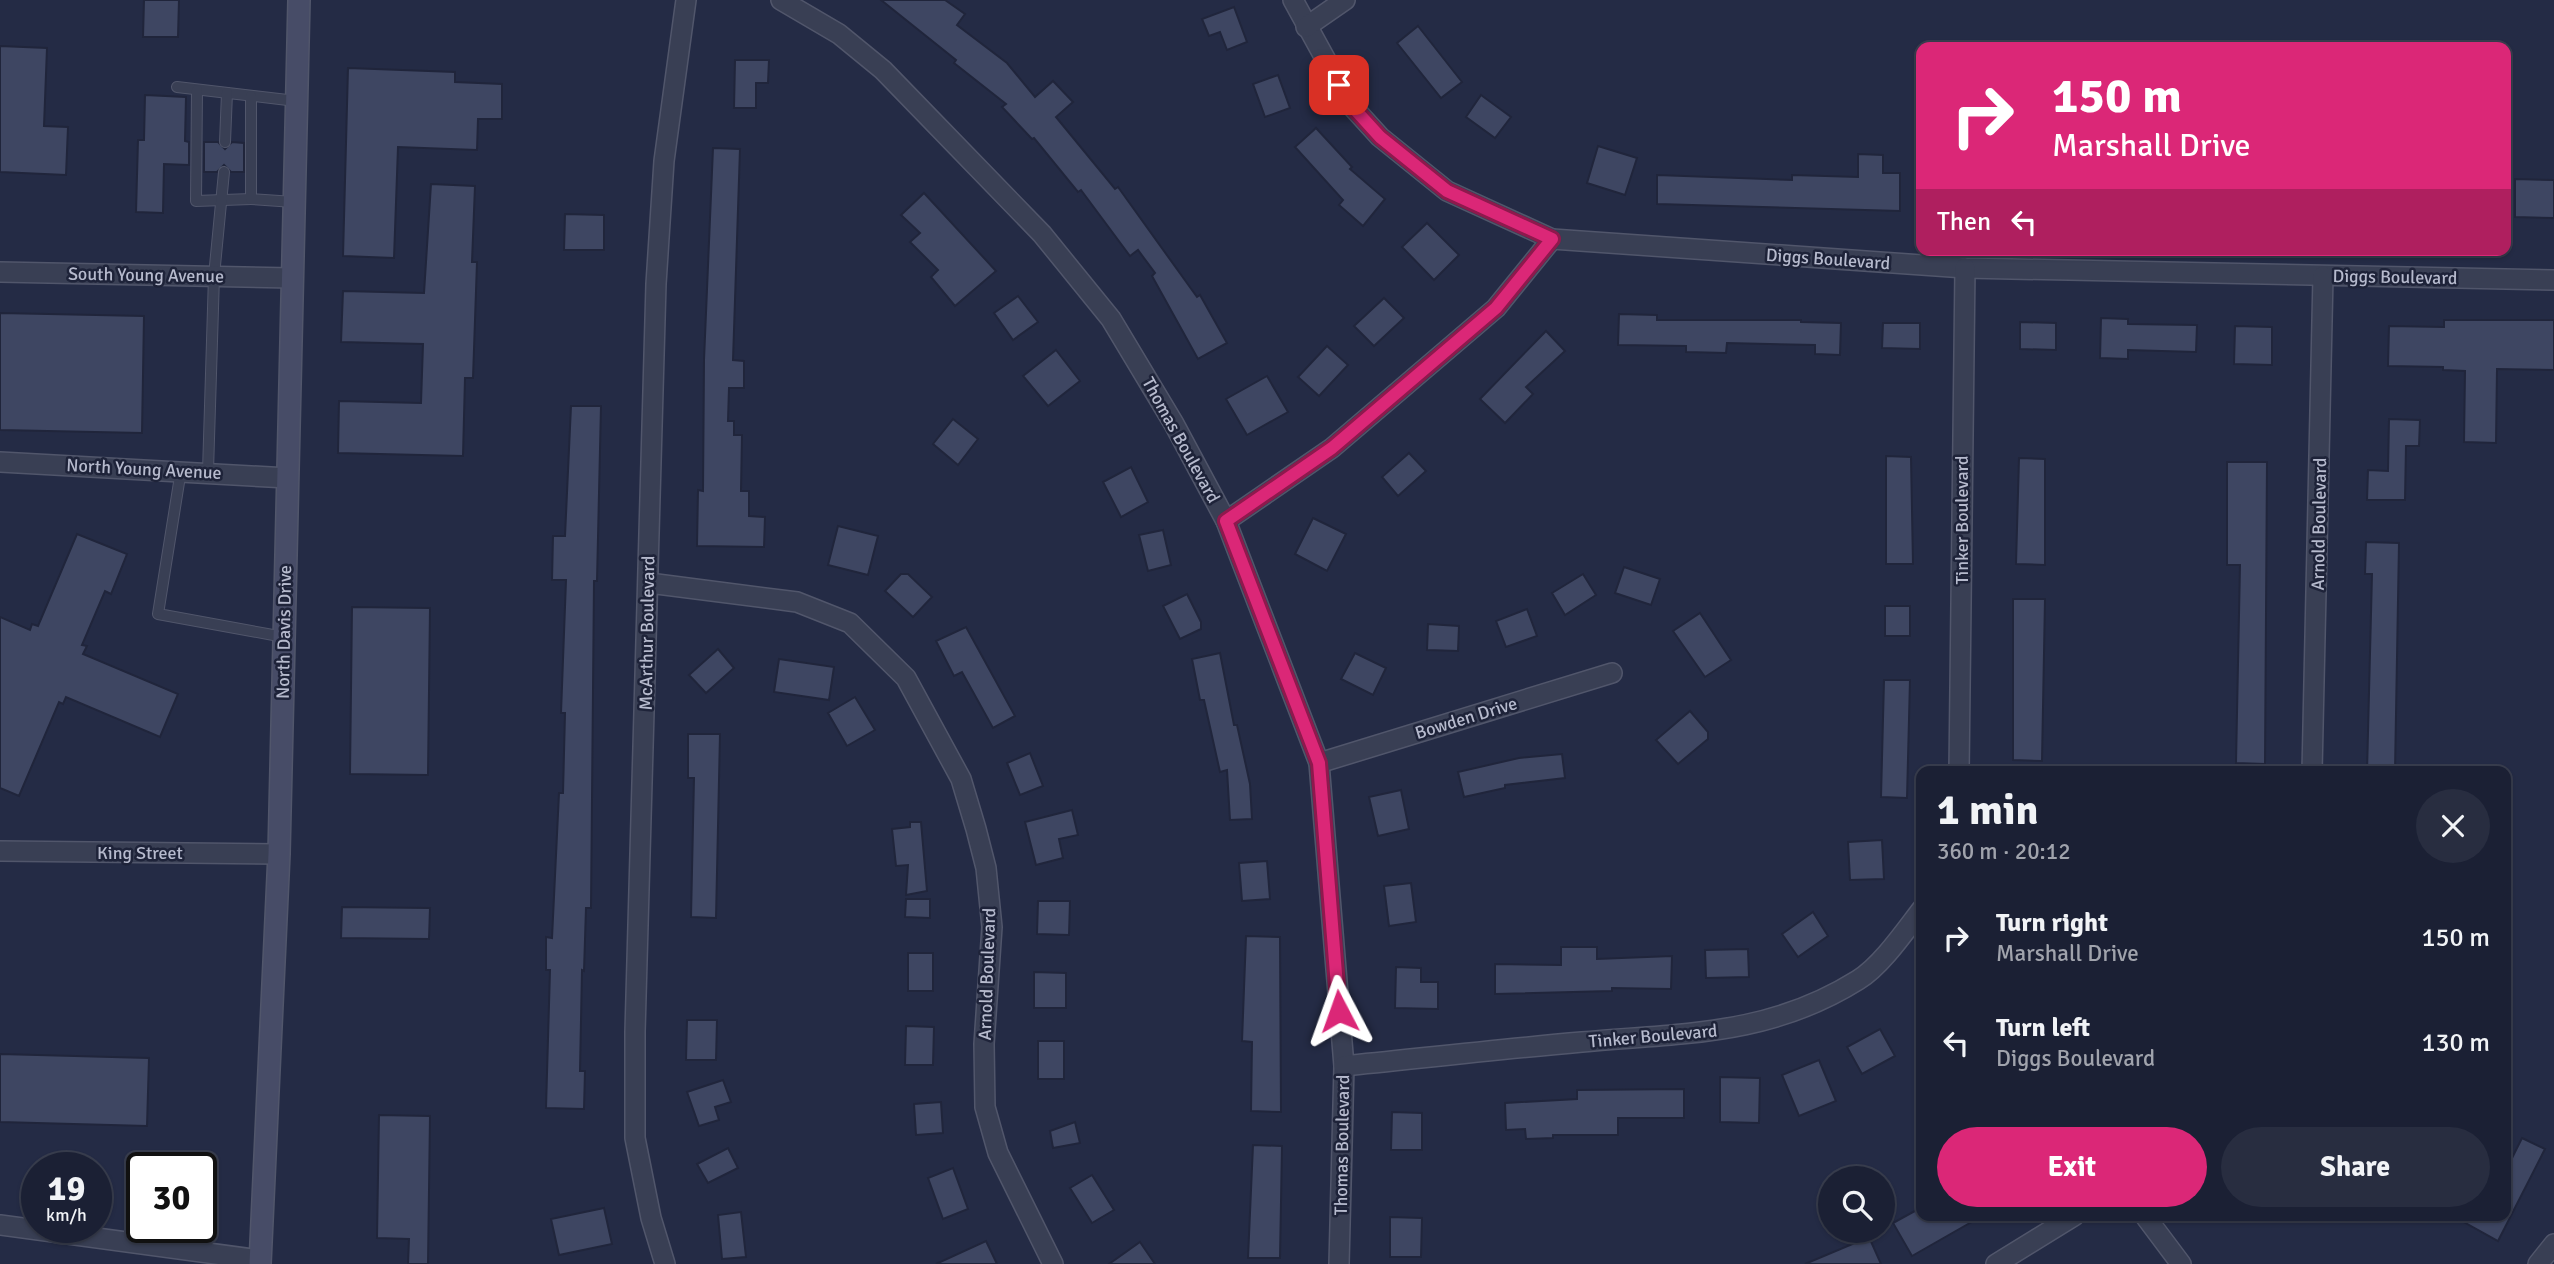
<!DOCTYPE html>
<html lang="en">
<head>
<meta charset="utf-8">
<style>
  body { margin:0; font-family:Signika,sans-serif; background:#282d40; color:#f1f3f6; height:100vh; display:flex; flex-direction:column; font-size:26px; white-space:nowrap }
  * { box-sizing:border-box; margin:0 }
  p { font-size:23px; color:#a0a3ac }
  .icon { flex:none; width:38px; height:38px; fill:none; stroke:currentColor; stroke-width:2; stroke-linecap:round; stroke-linejoin:round }
  .map { position:relative; flex:1; overflow:hidden }
  .details { position:absolute; left:1916px; top:766px; width:595px; height:455px; display:flex; flex-direction:column; background:#1b2034; border-radius:14px; box-shadow:0 2px 5px #0004,0 0 0 2px #393e4f }
  .details>* { flex:none }
  .top-card { position:absolute; left:1916px; top:42px; width:595px; height:214px; border-radius:14px; box-shadow:0 2px 5px #0004,0 0 0 2px #393e4f; background:#db2777; color:#fff; overflow:hidden }
  .buttons { position:absolute; left:1818px; top:1166px; display:grid; gap:14px }
  .buttons a { display:grid; place-items:center; width:77px; height:77px; border-radius:50%; background:#1b2034; box-shadow:0 2px 5px #0004,0 0 0 2px #393e4f; font-size:35px }
  .speed { position:absolute; left:21px; top:1152px; display:flex; gap:14px; font-size:35px; font-weight:700; text-align:center }
  .speed>* { display:grid; place-content:center; width:91px; height:91px; border-radius:50%; background:#1b2034; box-shadow:0 2px 5px #0004,0 0 0 2px #393e4f; line-height:1 }
  .speed small { font-size:18px; font-weight:400 }
  .speed .limit { border:4px solid #111; border-radius:10px; background:#fff; color:#111 }
  .pin { position:absolute; display:grid; place-items:center; width:60px; height:60px; color:#fff; margin:-30px; border-radius:14px; box-shadow:0 4px 10px #0006 }
  .me { position:absolute; width:77px; margin:-38px; rotate:356deg; stroke-linejoin:round; filter:drop-shadow(0 0 5px #0008) }
  .turn { display:flex; align-items:center; gap:24px; height:147px; padding:0 21px; font-size:32px }
  .turn .icon { width:91px; height:91px; stroke-width:2.5 }
  .turn b { display:block; font-size:49px; line-height:60px }
  .then { display:flex; align-items:center; height:66px; padding:0 21px; background:#0003; gap:14px; font-size:26px }
  .round { display:grid; place-items:center; flex:none; width:74px; height:74px; border-radius:37px; background:#282d40 }
  .overview { display:flex; align-items:center; justify-content:space-between; height:119px; padding:0 21px }
  h1 { font-size:42px; font-weight:700; line-height:52px }
  .button { display:flex; gap:14px; margin-top:auto; padding:14px 21px }
  .button a { flex:1; height:80px; border-radius:42px; background:#db2777; color:#fff; font-size:28px; font-weight:700; line-height:80px; text-align:center }
  .button a+a { background:#282d40; color:#f1f3f6 }
  ul { padding:0; list-style:none }
  li { display:flex; align-items:center; gap:21px; height:105px; padding:0 21px }
  li div { flex:1 }
  li b { display:block; font-size:26px }
  li em { font-style:normal }
  .map>svg:first-child { display:block }
</style>
</head>
<body>
<div class="map">
<svg width="2554" height="1264" viewBox="0 0 2554 1264">
  <rect width="100%" height="100%" fill="#242b45"/>
  <g fill="#3e4662" stroke="#20253b" stroke-width="2">
    <path d="M 144,0 L 179,0 L 178,37 L 143,37 Z"/>
    <path d="M 881,0 L 945,0 L 965,14 L 957,25 L 1007,63 L 1035,97 L 1053,81 L 1073,102 L 1056,117 L 1115,189 L 1118,187 L 1197,297 L 1200,295 L 1227,343 L 1198,359 L 1152,276 L 1155,273 L 1138,250 L 1130,256 L 1081,190 L 1078,192 L 1034,138 L 1032,139 L 1002,107 L 1006,104 L 954,63 L 956,60 Z"/>
    <path d="M 1234,7 L 1247,42 L 1227,50 L 1220,32 L 1209,36 L 1202,19 Z"/>
    <path d="M 1418,26 L 1462,82 L 1441,98 L 1397,43 Z"/>
    <path d="M 0,46 L 47,48 L 44,126 L 68,127 L 66,175 L 0,172 Z"/>
    <path d="M 735,60 L 769,60 L 768,83 L 756,83 L 756,108 L 734,108 Z"/>
    <path d="M 348,68 L 455,72 L 455,82 L 502,84 L 502,119 L 478,119 L 477,150 L 398,147 L 394,258 L 343,256 Z"/>
    <path d="M 1278,75 L 1290,108 L 1265,117 L 1253,84 Z"/>
    <path d="M 145,95 L 186,97 L 185,141 L 189,142 L 189,165 L 164,164 L 163,213 L 136,212 L 138,140 L 144,140 Z"/>
    <path d="M 1481,95 L 1511,117 L 1495,138 L 1466,117 Z"/>
    <path d="M 1316,128 L 1352,167 L 1350,169 L 1385,199 L 1363,226 L 1339,205 L 1343,200 L 1295,147 Z"/>
    <path d="M 204,142 L 218,142 L 225,149 L 232,142 L 244,143 L 244,172 L 231,172 L 224,165 L 217,172 L 204,172 Z"/>
    <path d="M 1598,146 L 1637,158 L 1625,195 L 1587,183 Z"/>
    <path d="M 713,148 L 740,149 L 733,360 L 744,361 L 744,388 L 729,388 L 728,421 L 734,421 L 734,435 L 742,435 L 741,491 L 749,491 L 749,516 L 765,517 L 764,547 L 697,546 L 698,490 L 703,491 L 704,360 Z"/>
    <path d="M 1858,154 L 1883,155 L 1883,173 L 1900,173 L 1900,211 L 1657,204 L 1657,175 L 1792,180 L 1792,175 L 1858,177 Z"/>
    <path d="M 2515,179 L 2554,180 L 2554,218 L 2515,217 Z"/>
    <path d="M 431,184 L 475,186 L 472,262 L 477,262 L 473,378 L 465,378 L 463,456 L 338,453 L 339,401 L 421,403 L 423,344 L 341,342 L 343,291 L 424,293 Z"/>
    <path d="M 924,193 L 996,271 L 955,306 L 931,277 L 938,270 L 910,242 L 920,233 L 901,215 Z"/>
    <path d="M 565,214 L 604,215 L 604,250 L 564,250 Z"/>
    <path d="M 1427,223 L 1459,255 L 1434,280 L 1402,247 Z"/>
    <path d="M 1018,296 L 1038,322 L 1013,340 L 994,313 Z"/>
    <path d="M 1384,298 L 1404,318 L 1374,346 L 1354,326 Z"/>
    <path d="M 0,313 L 144,316 L 142,433 L 0,430 Z"/>
    <path d="M 1619,314 L 1657,315 L 1657,320 L 1801,320 L 1801,322 L 1841,323 L 1840,355 L 1815,354 L 1815,345 L 1727,343 L 1726,353 L 1686,352 L 1686,346 L 1618,345 Z"/>
    <path d="M 2101,318 L 2128,319 L 2128,324 L 2197,325 L 2196,352 L 2128,350 L 2128,359 L 2100,358 Z"/>
    <path d="M 2444,320 L 2554,320 L 2554,370 L 2497,369 L 2496,443 L 2464,442 L 2465,371 L 2443,370 L 2443,367 L 2388,366 L 2389,326 L 2444,327 Z"/>
    <path d="M 2020,322 L 2056,323 L 2056,350 L 2020,349 Z"/>
    <path d="M 1883,323 L 1920,323 L 1920,349 L 1882,348 Z"/>
    <path d="M 2235,326 L 2272,327 L 2272,365 L 2234,364 Z"/>
    <path d="M 1546,331 L 1565,351 L 1526,387 L 1533,394 L 1505,423 L 1480,399 Z"/>
    <path d="M 1327,346 L 1348,365 L 1319,396 L 1298,377 Z"/>
    <path d="M 1056,350 L 1080,381 L 1048,406 L 1023,376 Z"/>
    <path d="M 1267,376 L 1288,412 L 1247,435 L 1226,399 Z"/>
    <path d="M 571,406 L 601,406 L 597,581 L 594,581 L 591,908 L 586,908 L 584,971 L 582,970 L 580,1071 L 585,1071 L 584,1109 L 546,1108 L 550,970 L 546,970 L 546,937 L 552,938 L 559,793 L 563,793 L 565,713 L 561,713 L 566,580 L 552,580 L 553,536 L 565,536 Z"/>
    <path d="M 953,419 L 978,439 L 958,465 L 933,444 Z"/>
    <path d="M 2389,419 L 2420,420 L 2419,446 L 2406,446 L 2405,500 L 2367,500 L 2368,470 L 2388,471 Z"/>
    <path d="M 1409,453 L 1426,471 L 1398,496 L 1382,477 Z"/>
    <path d="M 1886,456 L 1911,457 L 1913,564 L 1886,564 Z"/>
    <path d="M 2019,458 L 2045,459 L 2045,565 L 2016,564 Z"/>
    <path d="M 2227,462 L 2267,462 L 2265,764 L 2236,763 L 2240,565 L 2227,565 Z"/>
    <path d="M 1131,467 L 1148,502 L 1121,517 L 1103,482 Z"/>
    <path d="M 1313,518 L 1346,534 L 1327,571 L 1295,554 Z"/>
    <path d="M 838,526 L 878,536 L 868,575 L 828,565 Z"/>
    <path d="M 1163,530 L 1171,565 L 1148,571 L 1139,535 Z"/>
    <path d="M 77,534 L 127,554 L 111,594 L 105,591 L 82,645 L 87,646 L 83,654 L 178,694 L 160,737 L 66,697 L 63,704 L 59,702 L 19,796 L 0,788 L 0,617 L 30,630 L 32,624 L 38,626 Z"/>
    <path d="M 2366,542 L 2399,543 L 2395,772 L 2367,772 L 2372,574 L 2365,574 Z"/>
    <path d="M 1624,567 L 1660,579 L 1651,605 L 1615,593 Z"/>
    <path d="M 901,574 L 908,574 L 932,597 L 913,617 L 885,591 Z"/>
    <path d="M 1583,574 L 1596,595 L 1565,615 L 1552,593 Z"/>
    <path d="M 1187,594 L 1201,622 L 1201,629 L 1180,639 L 1163,606 Z"/>
    <path d="M 2013,599 L 2045,599 L 2042,761 L 2013,760 Z"/>
    <rect x="1885" y="606" width="25" height="30"/>
    <path d="M 352,607 L 430,608 L 428,775 L 350,774 Z"/>
    <path d="M 1527,609 L 1537,636 L 1506,647 L 1496,621 Z"/>
    <path d="M 1700,613 L 1731,660 L 1705,677 L 1673,631 Z"/>
    <path d="M 1428,624 L 1459,626 L 1458,651 L 1427,650 Z"/>
    <path d="M 966,627 L 1015,716 L 993,728 L 962,672 L 954,676 L 936,641 Z"/>
    <path d="M 718,649 L 734,668 L 706,693 L 689,675 Z"/>
    <path d="M 1220,653 L 1234,725 L 1237,725 L 1250,784 L 1252,819 L 1230,820 L 1227,770 L 1220,772 L 1204,700 L 1200,700 L 1192,659 Z"/>
    <path d="M 1355,653 L 1386,668 L 1373,695 L 1341,679 Z"/>
    <path d="M 779,659 L 834,667 L 829,700 L 774,692 Z"/>
    <path d="M 1884,680 L 1910,680 L 1907,798 L 1881,797 Z"/>
    <path d="M 855,697 L 875,730 L 847,746 L 828,713 Z"/>
    <path d="M 1690,711 L 1708,732 L 1708,739 L 1678,764 L 1656,740 Z"/>
    <path d="M 688,734 L 720,734 L 716,918 L 691,917 L 694,778 L 688,778 Z"/>
    <path d="M 1030,753 L 1043,786 L 1020,795 L 1007,763 Z"/>
    <path d="M 1562,754 L 1565,778 L 1505,785 L 1505,788 L 1464,797 L 1458,772 L 1519,758 Z"/>
    <path d="M 1401,790 L 1409,829 L 1378,836 L 1369,797 Z"/>
    <path d="M 1072,810 L 1078,835 L 1059,839 L 1063,858 L 1036,865 L 1025,822 Z"/>
    <path d="M 910,822 L 921,822 L 927,891 L 906,895 L 908,865 L 896,866 L 892,829 L 910,827 Z"/>
    <path d="M 1882,840 L 1884,879 L 1850,880 L 1848,842 Z"/>
    <path d="M 1267,861 L 1270,899 L 1242,901 L 1239,863 Z"/>
    <path d="M 1411,883 L 1416,922 L 1389,926 L 1384,886 Z"/>
    <path d="M 906,899 L 930,899 L 930,918 L 905,917 Z"/>
    <path d="M 1038,901 L 1070,901 L 1069,935 L 1037,934 Z"/>
    <path d="M 342,907 L 430,908 L 429,939 L 341,938 Z"/>
    <path d="M 1813,912 L 1828,936 L 1798,957 L 1782,934 Z"/>
    <path d="M 1246,936 L 1280,937 L 1281,1112 L 1251,1111 L 1252,1042 L 1242,1041 Z"/>
    <path d="M 1561,947 L 1597,947 L 1597,959 L 1672,956 L 1671,989 L 1612,988 L 1612,991 L 1495,994 L 1495,964 L 1561,965 Z"/>
    <path d="M 1748,949 L 1749,977 L 1706,978 L 1705,950 Z"/>
    <rect x="908" y="953" width="25" height="38"/>
    <path d="M 1396,967 L 1421,968 L 1421,982 L 1438,982 L 1438,1009 L 1395,1008 Z"/>
    <path d="M 1034,972 L 1066,973 L 1066,1008 L 1034,1008 Z"/>
    <path d="M 687,1020 L 717,1020 L 716,1060 L 686,1060 Z"/>
    <path d="M 906,1026 L 934,1027 L 933,1065 L 905,1065 Z"/>
    <path d="M 1880,1029 L 1895,1056 L 1862,1074 L 1847,1047 Z"/>
    <rect x="1038" y="1041" width="26" height="38"/>
    <path d="M 0,1054 L 149,1058 L 147,1126 L 0,1122 Z"/>
    <path d="M 1819,1060 L 1836,1101 L 1799,1116 L 1782,1075 Z"/>
    <path d="M 1720,1077 L 1760,1078 L 1759,1123 L 1720,1122 Z"/>
    <path d="M 723,1080 L 731,1102 L 715,1107 L 719,1120 L 699,1126 L 687,1092 Z"/>
    <path d="M 1684,1089 L 1684,1118 L 1618,1118 L 1618,1135 L 1553,1135 L 1553,1138 L 1526,1139 L 1525,1129 L 1506,1130 L 1505,1103 L 1577,1099 L 1577,1090 Z"/>
    <path d="M 941,1102 L 943,1133 L 916,1135 L 914,1104 Z"/>
    <path d="M 1392,1112 L 1422,1113 L 1422,1150 L 1391,1150 Z"/>
    <path d="M 379,1115 L 430,1116 L 428,1264 L 408,1264 L 409,1239 L 377,1238 Z"/>
    <path d="M 1075,1122 L 1080,1143 L 1053,1148 L 1050,1131 Z"/>
    <path d="M 2522,1138 L 2545,1149 L 2498,1241 L 2453,1216 L 2506,1216 L 2506,1170 Z"/>
    <path d="M 1253,1145 L 1282,1146 L 1280,1258 L 1248,1258 Z"/>
    <path d="M 728,1148 L 738,1168 L 708,1183 L 697,1164 Z"/>
    <path d="M 953,1168 L 968,1209 L 943,1219 L 928,1178 Z"/>
    <path d="M 1092,1175 L 1114,1210 L 1092,1223 L 1070,1188 Z"/>
    <path d="M 1922,1207 L 1922,1216 L 1982,1216 L 1912,1256 L 1893,1223 Z"/>
    <path d="M 604,1208 L 612,1244 L 559,1255 L 551,1219 Z"/>
    <path d="M 741,1212 L 746,1257 L 722,1259 L 718,1215 Z"/>
    <path d="M 1390,1217 L 1422,1218 L 1421,1257 L 1390,1257 Z"/>
    <path d="M 1869,1237 L 1881,1264 L 1805,1264 Z"/>
    <path d="M 986,1241 L 997,1264 L 936,1264 Z"/>
    <path d="M 1140,1242 L 1155,1264 L 1109,1264 Z"/>
  </g>
  <g fill="none" stroke-linecap="round" stroke-linejoin="round">
    <g stroke="#51566b" stroke-width="12">
      <g id="service">
        <path d="M 177,87 L 296,101"/>
        <path d="M 197,90 L 196,201 L 251,199"/>
        <path d="M 251,96 L 251,199 L 294,202"/>
        <path d="M 225,142 L 227,93"/>
        <path d="M 181,470 L 158,614 L 284,637"/>
        <path d="M 208,471 L 214,276 L 224,172"/>
      </g>
    </g>
    <g stroke="#51566b" stroke-width="22">
      <g id="minor">
        <path d="M 781,0 L 839,34 L 883,70 L 1042,234 L 1111,319 L 1174,424 L 1226,521 L 1319,763 L 1344,1066 L 1339,1264"/>
        <path d="M 1293,0 L 1350,104 L 1380,137 L 1447,191 L 1552,239 L 1965,268 L 2554,280"/>
        <path d="M 1306,27 L 1345,0"/>
        <path d="M 0,272 L 292,278"/>
        <path d="M 0,462 L 288,478"/>
        <path d="M 1226,521 L 1332,448 L 1496,308 L 1552,239"/>
        <path d="M 649,583 L 797,602 L 850,623 L 906,678 L 961,779 L 976,829 L 986,868 L 992,927 L 984,1044 L 985,1107 L 998,1153 L 1053,1264"/>
        <path d="M 1319,763 L 1612,673"/>
        <path d="M 1959,772 L 1965,268"/>
        <path d="M 2312,772 L 2323,276"/>
        <path d="M 0,851 L 279,854"/>
        <path d="M 1344,1066 C 1423,1058 1502,1049 1582,1042 C 1682,1033 1769,1036 1858,980 C 1881,966 1905,931 1922,909"/>
        <path d="M 2145,1216 L 2181,1264"/>
        <path d="M 0,1225 L 260,1260"/>
        <path d="M 665,1264 L 651,1218 L 635,1138 L 635,1032 L 656,284 L 664,161 L 686,0"/>
        <path d="M 1996,1264 L 2074,1216"/>
        <path d="M 2538,1264 L 2554,1244"/>
      </g>
    </g>
    <g stroke="#51566b" stroke-width="24">
      <path id="secondary" d="M 260,1264 L 279,854 L 299,0"/>
    </g>
    <use href="#service" stroke="#393f54" stroke-width="10"/>
    <use href="#minor" stroke="#393f54" stroke-width="19"/>
    <use href="#secondary" stroke="#474c67" stroke-width="21"/>
  </g>
  <g fill="none" stroke-linecap="round" stroke-linejoin="round">
    <g stroke="#8e194d" stroke-width="18">
      <path id="route" d="M 1339,85 L 1350,104 L 1380,137 L 1447,191 L 1552,239 L 1496,308 L 1332,448 L 1226,521 L 1319,763 L 1339,1011"/>
    </g>
    <use href="#route" stroke="#db2777" stroke-width="12"/>
  </g>
  <g text-anchor="middle" dominant-baseline="central" stroke-width="5" stroke-linejoin="round" paint-order="stroke">
    <g font-size="18" fill="#b6bacd" stroke="#1e2339">
      <text transform="translate(1828 259) rotate(4)">Diggs Boulevard</text>
      <text transform="translate(146 275) rotate(1)">South Young Avenue</text>
      <text transform="translate(2395 277) rotate(1)">Diggs Boulevard</text>
      <text transform="translate(1181 440) rotate(61)">Thomas Boulevard</text>
      <text transform="translate(144 469) rotate(3)">North Young Avenue</text>
      <text transform="translate(1962 520) rotate(-90)">Tinker Boulevard</text>
      <text transform="translate(2319 524) rotate(-89)">Arnold Boulevard</text>
      <text transform="translate(284 632) rotate(-89)">North Davis Drive</text>
      <text transform="translate(647 633) rotate(-89)">McArthur Boulevard</text>
      <text transform="translate(1466 718) rotate(-17)">Bowden Drive</text>
      <text x="140" y="853">King Street</text>
      <text transform="translate(987 974) rotate(-88)">Arnold Boulevard</text>
      <text transform="translate(1653 1036) rotate(-5)">Tinker Boulevard</text>
      <text transform="translate(1342 1145) rotate(-89)">Thomas Boulevard</text>
    </g>
  </g>
</svg>
<div class="buttons">
<a><svg class="icon" aria-label="search" viewBox="0 0 24 24"><circle cx="10" cy="10" r="6"/><path d="M15 15l6 6"/></svg></a>
</div>
<div class="speed"><div>19<small>km/h</small></div><div class="limit">30</div></div>
<div class="pin" style="left:1339px;top:85px;background:#d93025"><svg class="icon" aria-label="arrive" viewBox="0 0 24 24"><path d="M6 21V4h12l-3 4 3 4H6"/></svg></div>
<svg class="me" style="left:1339px;top:1011px" viewBox="-20 -20 40 40"><path d="M0-17L14 15 0 8-14 15z" fill="#db2777" stroke="#fff" stroke-width="4"/></svg>
<div class="top-card">
<div class="turn"><svg class="icon" aria-label="right" viewBox="0 0 24 24"><path d="M7 20v-9h11M14 6l5 5-5 5"/></svg><div><b>150 m</b>Marshall Drive</div></div>
<div class="then">Then<svg class="icon" aria-label="left" viewBox="0 0 24 24"><path d="M17 20v-9H6M10 6l-5 5 5 5"/></svg></div>
</div>
<section class="details">
<div class="overview"><div><h1>1 min</h1><p>360 m · 20:12</p></div><a class="round"><svg class="icon" aria-label="close" viewBox="0 0 24 24"><path d="M6 6l12 12M18 6L6 18"/></svg></a></div>
<ul>
<li><svg class="icon" aria-label="right" viewBox="0 0 24 24"><path d="M7 20v-9h11M14 6l5 5-5 5"/></svg><div><b>Turn right</b><p>Marshall Drive</p></div><em>150 m</em></li>
<li><svg class="icon" aria-label="left" viewBox="0 0 24 24"><path d="M17 20v-9H6M10 6l-5 5 5 5"/></svg><div><b>Turn left</b><p>Diggs Boulevard</p></div><em>130 m</em></li>
</ul>
<div class="button"><a>Exit</a><a>Share</a></div>
</section>
</div>
</body>
</html>
